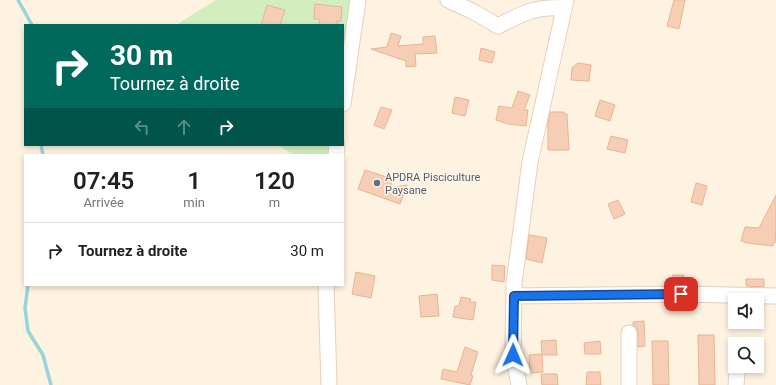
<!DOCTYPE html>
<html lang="fr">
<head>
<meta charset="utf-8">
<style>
  body { margin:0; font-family:Roboto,sans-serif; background:#f6f6f6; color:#202124; height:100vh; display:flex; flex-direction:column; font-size:15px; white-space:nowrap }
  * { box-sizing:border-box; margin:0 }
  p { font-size:13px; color:#757577 }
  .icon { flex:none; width:22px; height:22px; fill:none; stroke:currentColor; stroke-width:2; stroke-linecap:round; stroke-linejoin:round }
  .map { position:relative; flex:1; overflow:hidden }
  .sheet { position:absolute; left:24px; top:154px; width:320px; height:132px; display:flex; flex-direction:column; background:#fff; border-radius:0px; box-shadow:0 2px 6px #0003 }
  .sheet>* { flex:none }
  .banner { position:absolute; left:24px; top:24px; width:320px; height:122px; border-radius:0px; box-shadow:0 2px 6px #0003; background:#00695c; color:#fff; overflow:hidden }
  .fabs { position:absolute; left:728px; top:293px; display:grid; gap:8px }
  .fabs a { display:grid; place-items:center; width:36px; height:36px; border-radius:0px; background:#fff; box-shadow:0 2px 6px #0003; font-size:20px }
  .pin { position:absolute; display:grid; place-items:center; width:34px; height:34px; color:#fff; margin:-17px; border-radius:8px; box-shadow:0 2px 6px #0006 }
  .me { position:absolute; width:44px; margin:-22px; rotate:1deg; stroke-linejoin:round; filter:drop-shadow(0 0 3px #0008) }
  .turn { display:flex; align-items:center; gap:14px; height:84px; padding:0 20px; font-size:18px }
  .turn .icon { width:52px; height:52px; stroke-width:2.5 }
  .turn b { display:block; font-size:28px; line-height:34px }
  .lanes { display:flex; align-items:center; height:38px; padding:0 20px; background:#0003; justify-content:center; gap:20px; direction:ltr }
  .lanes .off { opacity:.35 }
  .eta { display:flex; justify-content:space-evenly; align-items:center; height:68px; text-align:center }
  .eta b { font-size:24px; font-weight:600; line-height:28px }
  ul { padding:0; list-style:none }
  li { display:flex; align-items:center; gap:12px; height:56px; padding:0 20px; border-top:1px solid #e0e0e0 }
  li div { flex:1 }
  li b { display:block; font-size:15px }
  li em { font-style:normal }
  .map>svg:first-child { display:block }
</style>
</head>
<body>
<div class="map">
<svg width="776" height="385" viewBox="0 0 776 385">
  <rect width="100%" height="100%" fill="#fef2e0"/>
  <g fill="#d2edbe">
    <path d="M 216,0 L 352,0 L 343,65 L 343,25 L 178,25 L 182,21 Z"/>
    <path d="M 277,145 L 332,145 L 330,155 L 295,155 Z"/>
  </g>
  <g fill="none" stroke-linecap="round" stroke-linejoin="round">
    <g stroke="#99d3dc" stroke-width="3.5">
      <path d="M 18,0 L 32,25"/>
      <path d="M 41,145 L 43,155"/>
      <path d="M 28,285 L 25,308 L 28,331 L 43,355 L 51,385"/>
    </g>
  </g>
  <g fill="#f6ceb5" stroke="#eab394">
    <path d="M 674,0 L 685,0 L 679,29 L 667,26 Z"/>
    <path d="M 315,4 L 342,7 L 341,21 L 337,21 L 337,25 L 319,25 L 320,19 L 314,19 Z"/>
    <path d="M 267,5 L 285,10 L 280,25 L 261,25 Z"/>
    <path d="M 391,33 L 401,36 L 398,46 L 423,44 L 423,37 L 435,36 L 437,53 L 415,54 L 416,66 L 406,67 L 406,61 L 371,49 L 387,47 Z"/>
    <path d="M 481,48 L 495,52 L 492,63 L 479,60 Z"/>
    <path d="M 578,63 L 591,65 L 589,81 L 571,80 L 572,68 Z"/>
    <path d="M 518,91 L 530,95 L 524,110 L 528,110 L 526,126 L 508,124 L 496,120 L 499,106 L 512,108 Z"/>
    <path d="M 455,97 L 469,100 L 465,116 L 452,113 Z"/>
    <path d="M 600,100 L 615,105 L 610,121 L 595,116 Z"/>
    <path d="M 381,107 L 392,110 L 384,129 L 374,125 Z"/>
    <path d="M 550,112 L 564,112 L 564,114 L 567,114 L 569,150 L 548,150 L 548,124 Z"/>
    <path d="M 611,136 L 628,140 L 625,153 L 607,149 Z"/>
    <path d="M 365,170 L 393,179 L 390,188 L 407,185 L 400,204 L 358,189 Z"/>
    <path d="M 696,183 L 707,186 L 702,205 L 691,202 Z"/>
    <path d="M 776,195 L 776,230 L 775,243 L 773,243 L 773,246 L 747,243 L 741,241 L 745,227 L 759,228 Z"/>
    <path d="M 618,200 L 625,214 L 614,219 L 608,204 Z"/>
    <path d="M 529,235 L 547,238 L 542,263 L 526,259 Z"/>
    <path d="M 492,265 L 505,266 L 504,282 L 492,280 Z"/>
    <path d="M 356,272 L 375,276 L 371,298 L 352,294 Z"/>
    <rect x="673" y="275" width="11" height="10"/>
    <path d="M 746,279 L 764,279 L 764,287 L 746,286 Z"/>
    <path d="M 437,294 L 439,316 L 421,317 L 419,296 Z"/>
    <path d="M 461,297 L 471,299 L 470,302 L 476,302 L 473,320 L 453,317 L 455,306 L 459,306 Z"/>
    <path d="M 644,321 L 645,346 L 638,347 L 638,333 L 637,328 L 633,325 L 633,322 Z"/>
    <path d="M 698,335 L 714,335 L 715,385 L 699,385 Z"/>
    <path d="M 556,340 L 557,355 L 542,355 L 543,372 L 530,373 L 529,355 L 542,354 L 541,341 Z"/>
    <path d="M 600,341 L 601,354 L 585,354 L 584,343 Z"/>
    <path d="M 652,341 L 668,341 L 669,385 L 653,385 Z"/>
    <path d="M 465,347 L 478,352 L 471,375 L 473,376 L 470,385 L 441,379 L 443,369 L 457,372 Z"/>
    <path d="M 587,372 L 600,372 L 601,385 L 586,385 Z"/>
    <path d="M 541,374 L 557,374 L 558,385 L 542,385 Z"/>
  </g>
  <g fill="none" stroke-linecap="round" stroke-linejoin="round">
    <g stroke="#e5cfbe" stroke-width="17">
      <g id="minor">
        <path d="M 448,0 L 474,12 L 498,26 C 523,13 536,6 564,8"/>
        <path d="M 343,104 L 358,0"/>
        <path d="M 336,155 L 337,145"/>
        <path d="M 326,285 L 329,385"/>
        <path d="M 514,296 L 681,294 L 776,296"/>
        <path d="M 519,385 L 513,355 L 514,283 L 530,162 L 566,0"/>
        <path d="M 629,385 L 629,333"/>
        <path d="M 736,385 L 737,373"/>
      </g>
    </g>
    <use href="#minor" stroke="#fff" stroke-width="15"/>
  </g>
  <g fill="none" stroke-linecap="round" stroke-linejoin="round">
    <g stroke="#114b97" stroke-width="10">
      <path id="route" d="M 513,355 L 514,296 L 681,294"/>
    </g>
    <use href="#route" stroke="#1a73e8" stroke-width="7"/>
  </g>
  <circle fill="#5c6f8a" stroke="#fff6e8" stroke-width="1.5" cx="377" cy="183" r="4"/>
  <g text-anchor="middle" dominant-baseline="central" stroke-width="3" stroke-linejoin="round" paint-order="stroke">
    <g font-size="11" fill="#4e5e75" stroke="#fff6e8" text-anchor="start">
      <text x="385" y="177">APDRA Pisciculture<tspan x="385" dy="13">Paysane</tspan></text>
    </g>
  </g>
</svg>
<div class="fabs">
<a><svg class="icon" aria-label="sound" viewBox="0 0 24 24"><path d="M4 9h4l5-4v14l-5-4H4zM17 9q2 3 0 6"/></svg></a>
<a><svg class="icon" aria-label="search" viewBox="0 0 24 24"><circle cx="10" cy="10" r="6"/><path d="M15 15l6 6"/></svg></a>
</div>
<div class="pin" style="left:681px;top:294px;background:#d93025"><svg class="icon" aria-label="arrive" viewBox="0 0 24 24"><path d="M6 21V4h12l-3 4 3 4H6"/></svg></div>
<svg class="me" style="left:513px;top:355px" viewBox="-20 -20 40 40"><path d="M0-17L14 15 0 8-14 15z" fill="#1a73e8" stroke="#fff" stroke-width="4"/></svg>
<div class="banner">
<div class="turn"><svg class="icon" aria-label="right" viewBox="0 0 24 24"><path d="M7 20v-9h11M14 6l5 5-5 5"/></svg><div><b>30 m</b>Tournez à droite</div></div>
<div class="lanes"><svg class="icon off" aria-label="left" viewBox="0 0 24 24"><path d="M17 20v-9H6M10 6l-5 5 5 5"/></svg><svg class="icon off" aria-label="ahead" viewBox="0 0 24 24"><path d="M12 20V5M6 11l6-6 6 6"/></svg><svg class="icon" aria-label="right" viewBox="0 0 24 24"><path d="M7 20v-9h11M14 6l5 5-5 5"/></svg></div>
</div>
<section class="sheet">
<div class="eta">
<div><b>07:45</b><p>Arrivée</p></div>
<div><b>1</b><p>min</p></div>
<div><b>120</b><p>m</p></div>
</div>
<ul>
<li><svg class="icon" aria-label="right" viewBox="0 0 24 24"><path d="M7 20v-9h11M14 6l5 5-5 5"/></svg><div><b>Tournez à droite</b></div><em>30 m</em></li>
</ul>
</section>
</div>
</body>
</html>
